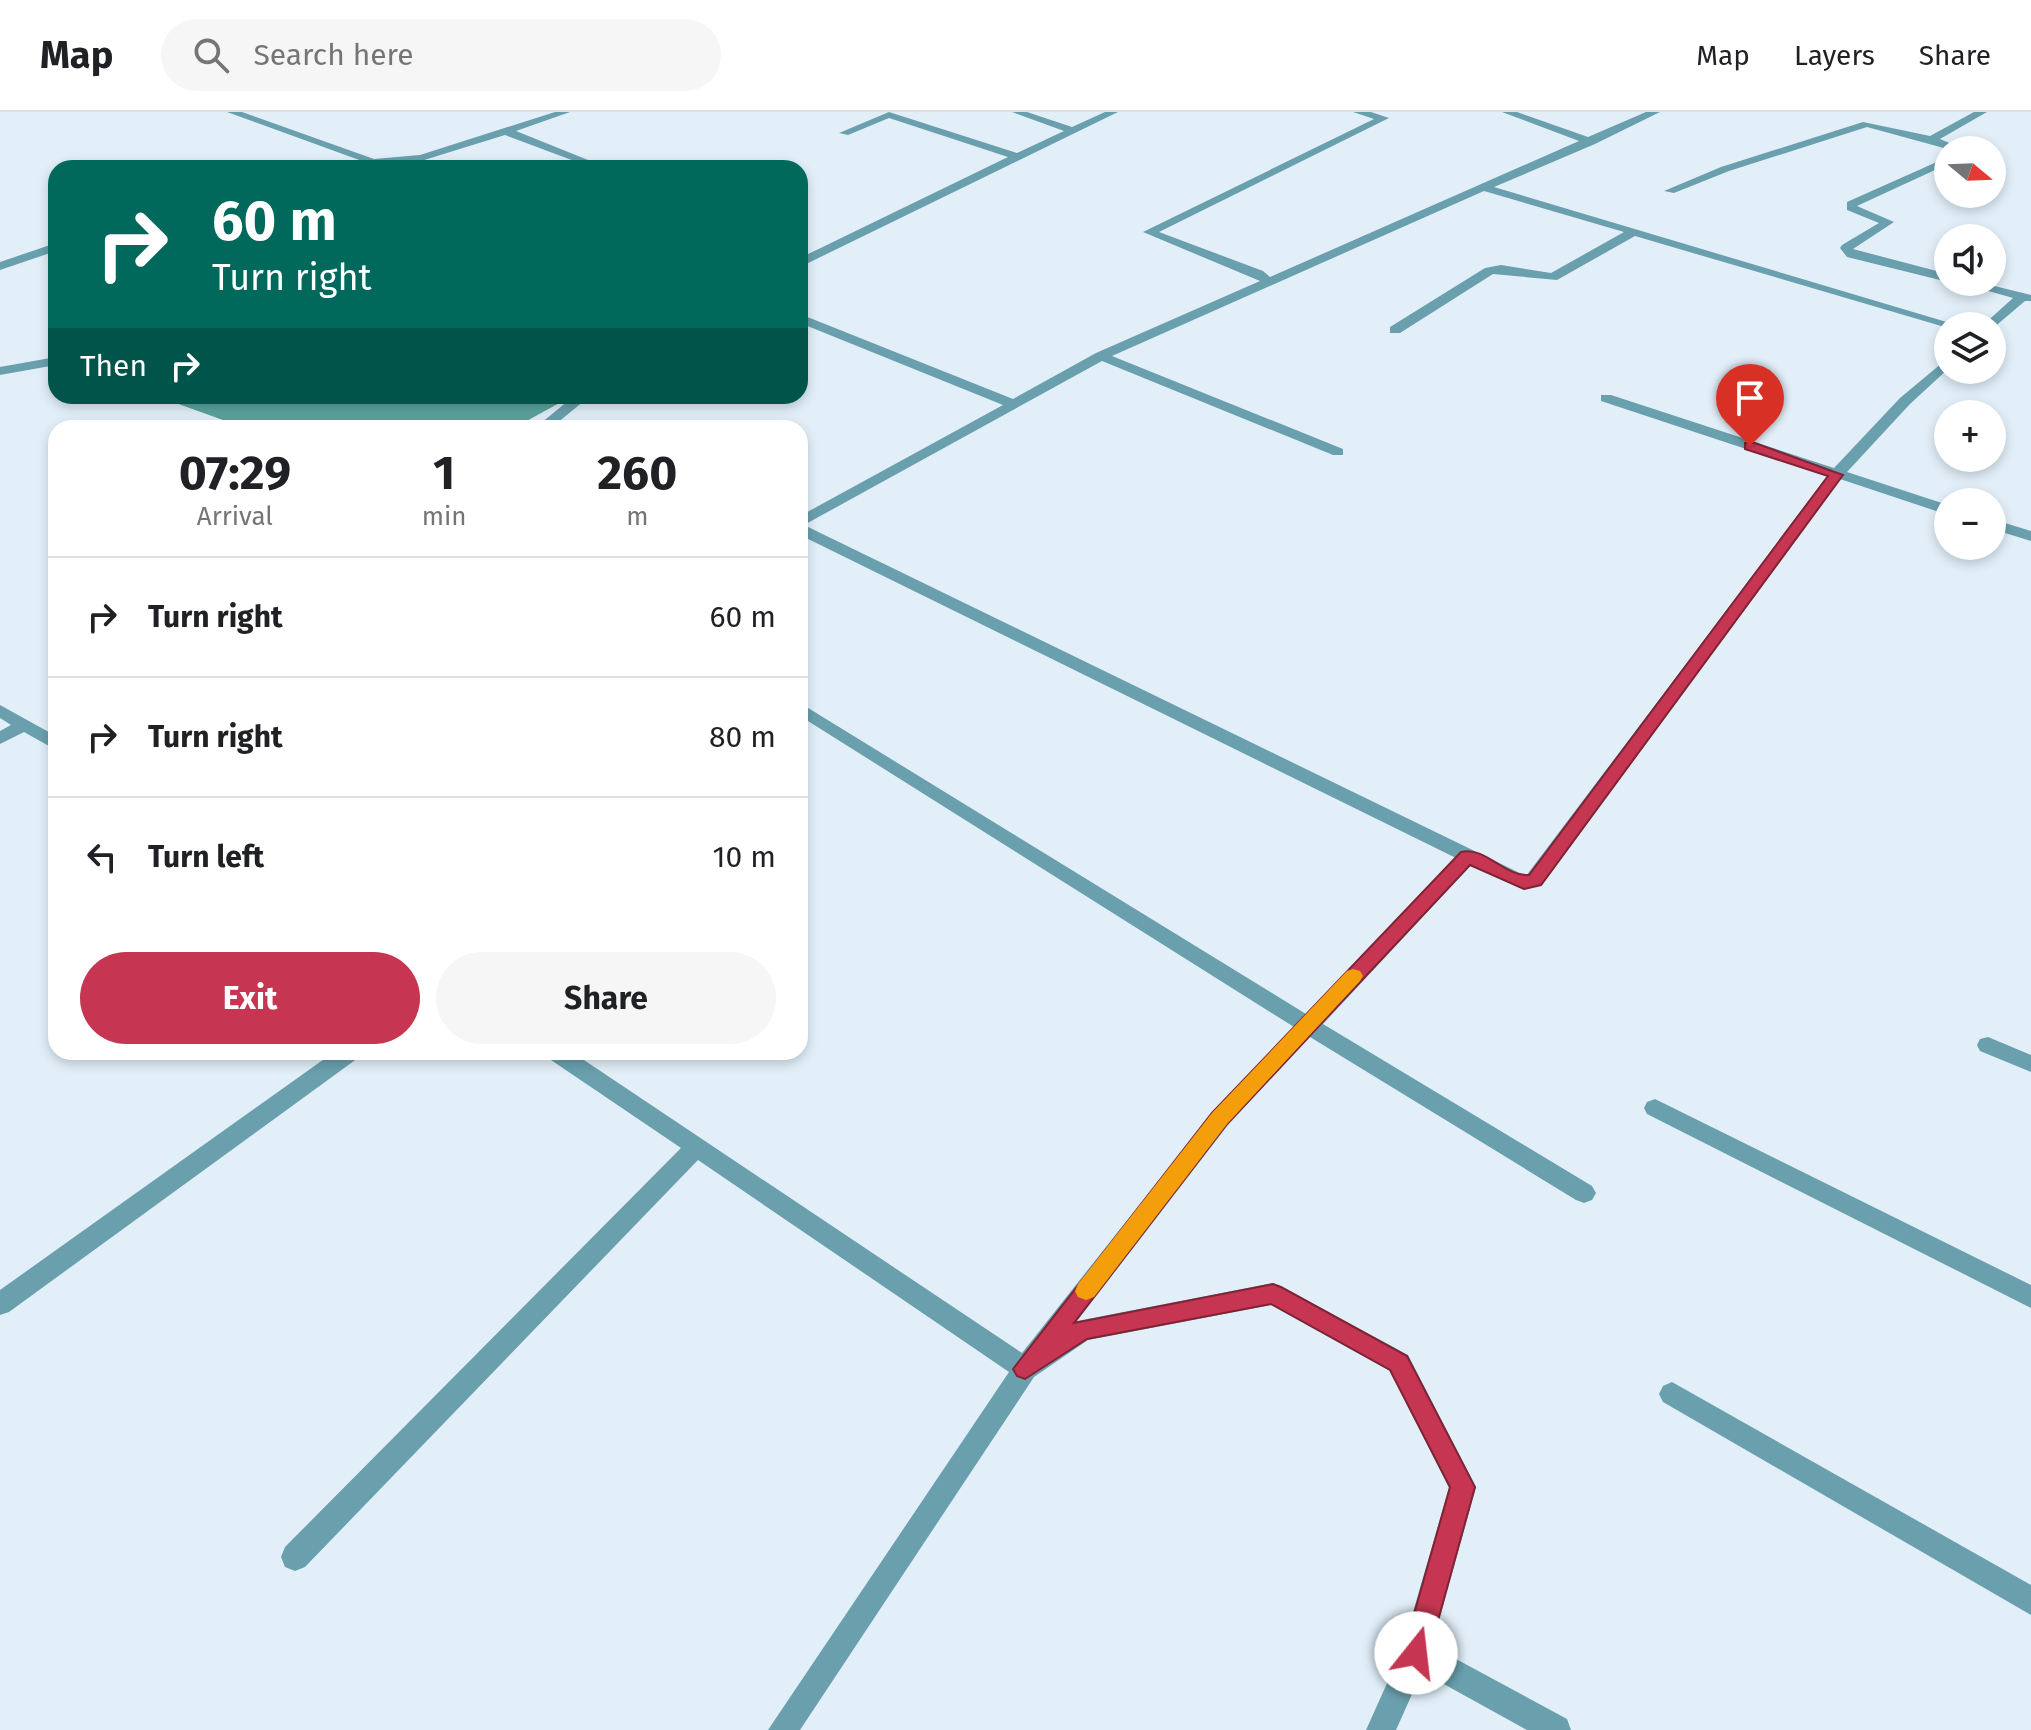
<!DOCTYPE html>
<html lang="en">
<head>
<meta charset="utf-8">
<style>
  body { margin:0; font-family:"Fira Sans",sans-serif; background:#f6f6f6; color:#202124; height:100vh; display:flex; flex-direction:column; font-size:30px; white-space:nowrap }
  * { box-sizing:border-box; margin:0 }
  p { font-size:26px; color:#757577 }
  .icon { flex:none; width:44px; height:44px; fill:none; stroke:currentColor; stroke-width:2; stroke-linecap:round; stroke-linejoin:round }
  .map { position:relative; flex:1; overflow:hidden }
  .sheet { position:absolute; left:48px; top:308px; width:760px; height:640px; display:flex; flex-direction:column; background:#fff; border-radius:24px; box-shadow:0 4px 12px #0003 }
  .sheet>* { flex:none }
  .guide { position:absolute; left:48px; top:48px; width:760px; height:244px; border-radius:24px; box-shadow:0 4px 12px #0003; background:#00695c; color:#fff; overflow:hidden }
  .needle { width:52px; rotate:109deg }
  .tools { position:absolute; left:1934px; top:24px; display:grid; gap:16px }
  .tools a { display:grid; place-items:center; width:72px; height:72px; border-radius:50%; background:#fff; box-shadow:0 4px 12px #0003; font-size:40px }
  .pin { position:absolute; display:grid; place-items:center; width:68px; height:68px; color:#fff; margin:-82px -34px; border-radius:50% 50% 50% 0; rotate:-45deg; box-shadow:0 0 8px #0007 }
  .pin .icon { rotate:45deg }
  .me { position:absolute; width:88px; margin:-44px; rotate:16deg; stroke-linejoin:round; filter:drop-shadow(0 0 6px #0008) }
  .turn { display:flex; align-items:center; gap:28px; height:168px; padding:0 32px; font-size:36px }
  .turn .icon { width:104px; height:104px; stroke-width:2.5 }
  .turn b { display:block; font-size:56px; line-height:68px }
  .then { display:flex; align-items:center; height:76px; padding:0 32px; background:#0003; gap:16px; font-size:30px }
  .eta { display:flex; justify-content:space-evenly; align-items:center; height:136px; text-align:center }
  .eta b { font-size:48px; font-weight:700; line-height:56px }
  .button { display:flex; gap:16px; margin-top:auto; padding:16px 32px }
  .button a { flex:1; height:92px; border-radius:48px; background:#c63652; color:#fff; font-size:32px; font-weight:700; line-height:92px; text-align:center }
  .button a+a { background:#f6f6f6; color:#202124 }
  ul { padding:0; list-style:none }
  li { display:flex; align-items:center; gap:24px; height:120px; padding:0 32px; border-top:2px solid #e0e0e0 }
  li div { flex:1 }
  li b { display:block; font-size:30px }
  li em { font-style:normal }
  header { display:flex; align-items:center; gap:48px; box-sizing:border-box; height:112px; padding:0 40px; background:#fff; border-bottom:2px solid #e0e0e0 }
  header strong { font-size:38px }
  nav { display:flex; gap:44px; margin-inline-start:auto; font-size:28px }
  .search { width:560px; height:72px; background:#f6f6f6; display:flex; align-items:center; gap:20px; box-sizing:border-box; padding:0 28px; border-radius:44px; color:#757577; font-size:30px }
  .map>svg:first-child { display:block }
</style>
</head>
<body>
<header>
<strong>Map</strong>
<div class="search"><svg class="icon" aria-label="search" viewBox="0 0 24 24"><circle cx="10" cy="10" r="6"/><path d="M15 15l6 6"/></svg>Search here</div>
<nav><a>Map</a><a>Layers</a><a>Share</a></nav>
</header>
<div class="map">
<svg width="2031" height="1618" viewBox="0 0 2031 1618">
  <rect width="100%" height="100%" fill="#e2eff9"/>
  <path fill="#5ba39d" d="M 178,284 L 572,284 L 514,316 L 245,316 L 173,290 Z"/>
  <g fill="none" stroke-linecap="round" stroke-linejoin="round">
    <g fill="#6aa0ae" fill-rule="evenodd">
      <path d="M 227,0 L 242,0 L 374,47 L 420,43 L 555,0 L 570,0 L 516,19 L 608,56 L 593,56 L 505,23 L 421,49 L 373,53 Z"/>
      <path d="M 889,0 L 1017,41 L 1064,19 L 1012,0 L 1027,0 L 1072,15 L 1105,0 L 1118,0 L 800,155 L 800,146 L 1008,45 L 889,6 L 848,23 L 839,21 Z"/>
      <path d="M 1353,0 L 1371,0 L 1389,6 L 1159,120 L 1263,159 L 1270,165 L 1579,29 L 1502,0 L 1517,0 L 1588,25 L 1646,0 L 1660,0 L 1595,32 L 1494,75 L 1960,214 L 1948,216 L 1635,124 L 1557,168 L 1493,162 L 1400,221 L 1390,221 L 1390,215 L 1485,156 L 1501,153 L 1551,161 L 1624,120 L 1484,79 L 1112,244 L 1343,337 L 1343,343 L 1333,343 L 1102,249 L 804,413 L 1526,764 L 1828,364 L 1601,289 L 1601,283 L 1611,283 L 1834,356 L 1900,286 L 1948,246 L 1948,257 L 1910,292 L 1847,360 L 1948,393 L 1948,403 L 1840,367 L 1542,773 L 1524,778 L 1471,753 L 1323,912 L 1592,1074 L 1596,1081 L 1592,1088 L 1584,1091 L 1576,1088 L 1310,925 L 1228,1013 L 1077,1209 L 1273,1171 L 1282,1175 L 1408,1243 L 1476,1375 L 1432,1534 L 1567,1607 L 1571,1618 L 1527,1618 L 1422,1560 L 1396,1618 L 1366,1618 L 1402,1538 L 1449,1376 L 1390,1259 L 1271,1193 L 1088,1228 L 1034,1265 L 800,1618 L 768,1618 L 1009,1260 L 698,1048 L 305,1455 L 295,1459 L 285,1455 L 281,1445 L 285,1435 L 681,1036 L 548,946 L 545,940 L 572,940 L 1022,1241 L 1212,1001 L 1294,915 L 800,604 L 800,591 L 1306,902 L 1456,746 L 800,423 L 800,404 L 1003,293 L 800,211 L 800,202 L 1013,287 L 1096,241 L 1260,169 L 1143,120 L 1374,7 Z"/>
      <path d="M 1974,0 L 1987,0 L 1940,27 L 1966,38 L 1951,38 L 1867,15 L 1729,59 L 1674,81 L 1664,79 L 1721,55 L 1863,10 L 1930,24 Z"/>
      <path d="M 1948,45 L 1948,52 L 1857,94 L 1894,110 L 1853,137 L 1948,162 L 1948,170 L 1847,145 L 1840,136 L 1842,133 L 1879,111 L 1847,98 L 1847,90 Z"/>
      <path d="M 56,131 L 56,139 L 0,158 L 0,150 Z"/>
      <path d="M 1957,170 L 1978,170 L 2031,183 L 2031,189 L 2025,189 L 1992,217 L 1992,214 L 1982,214 L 2013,186 Z"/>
      <path d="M 56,245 L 56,253 L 0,263 L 0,255 Z"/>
      <path d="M 574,284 L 590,284 L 551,316 L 535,316 Z"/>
      <path d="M 1992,407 L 2031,419 L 2031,429 L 1992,417 Z"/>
      <path d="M 0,593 L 56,624 L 56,638 L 24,620 L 0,632 L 0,619 L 11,613 L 0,606 Z"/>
      <path d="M 1988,925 L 2031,943 L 2031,960 L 1980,939 L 1977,933 L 1980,927 Z"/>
      <path d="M 334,940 L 361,940 L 358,946 L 9,1200 L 0,1203 L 0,1178 Z"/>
      <path d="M 1655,987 L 2031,1173 L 2031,1196 L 1647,1002 L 1644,996 L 1647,990 Z"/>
      <path d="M 1672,1270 L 2031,1473 L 2031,1503 L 1663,1290 L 1659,1282 L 1663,1274 Z"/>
    </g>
  </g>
  <path fill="#c63652" stroke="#812335" stroke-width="2" d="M 1745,331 L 1755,331 L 1843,363 L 1541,773 L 1524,777 L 1470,753 L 1227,1012 L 1074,1211 L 1273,1172 L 1281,1175 L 1407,1244 L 1475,1375 L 1429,1541 L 1425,1550 L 1416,1554 L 1407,1550 L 1403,1541 L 1450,1375 L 1390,1258 L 1271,1192 L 1087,1227 L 1025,1267 L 1017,1264 L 1013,1257 L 1212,1001 L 1461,740 C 1485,734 1505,765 1529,763 L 1828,364 L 1745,337 Z"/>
  <path fill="#f59e0b" d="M 1353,857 L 1360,859 L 1363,864 L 1360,869 L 1227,1012 L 1094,1185 L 1086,1188 L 1078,1185 L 1075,1179 L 1078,1172 L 1212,1001 L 1347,859 Z"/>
</svg>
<div class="tools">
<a><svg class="needle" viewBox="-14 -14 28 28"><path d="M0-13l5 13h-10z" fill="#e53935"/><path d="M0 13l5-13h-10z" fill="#757577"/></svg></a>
<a><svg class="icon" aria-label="sound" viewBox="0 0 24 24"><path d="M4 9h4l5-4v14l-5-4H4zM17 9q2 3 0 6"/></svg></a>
<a><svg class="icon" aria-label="layers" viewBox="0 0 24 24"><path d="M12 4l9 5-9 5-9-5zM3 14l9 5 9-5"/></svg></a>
<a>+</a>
<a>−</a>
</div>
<div class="pin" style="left:1750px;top:334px;background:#d93025"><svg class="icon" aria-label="arrive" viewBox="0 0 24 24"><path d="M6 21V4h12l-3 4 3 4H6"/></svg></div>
<svg class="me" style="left:1416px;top:1541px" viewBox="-20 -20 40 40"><circle r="19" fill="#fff"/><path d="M0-13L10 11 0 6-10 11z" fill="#c63652"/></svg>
<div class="guide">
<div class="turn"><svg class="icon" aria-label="right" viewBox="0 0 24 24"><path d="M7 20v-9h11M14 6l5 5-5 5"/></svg><div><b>60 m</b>Turn right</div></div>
<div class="then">Then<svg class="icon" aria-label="right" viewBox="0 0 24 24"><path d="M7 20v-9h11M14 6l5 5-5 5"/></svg></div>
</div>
<section class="sheet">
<div class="eta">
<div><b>07:29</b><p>Arrival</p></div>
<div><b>1</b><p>min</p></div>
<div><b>260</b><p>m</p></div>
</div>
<ul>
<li><svg class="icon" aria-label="right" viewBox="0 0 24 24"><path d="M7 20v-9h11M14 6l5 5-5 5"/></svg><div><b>Turn right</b></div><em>60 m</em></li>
<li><svg class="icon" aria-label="right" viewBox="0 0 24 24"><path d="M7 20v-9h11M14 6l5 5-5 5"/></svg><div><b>Turn right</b></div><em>80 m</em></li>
<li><svg class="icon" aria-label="left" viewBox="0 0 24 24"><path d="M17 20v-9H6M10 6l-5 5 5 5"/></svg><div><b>Turn left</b></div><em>10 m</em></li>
</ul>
<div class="button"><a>Exit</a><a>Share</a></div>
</section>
</div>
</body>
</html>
